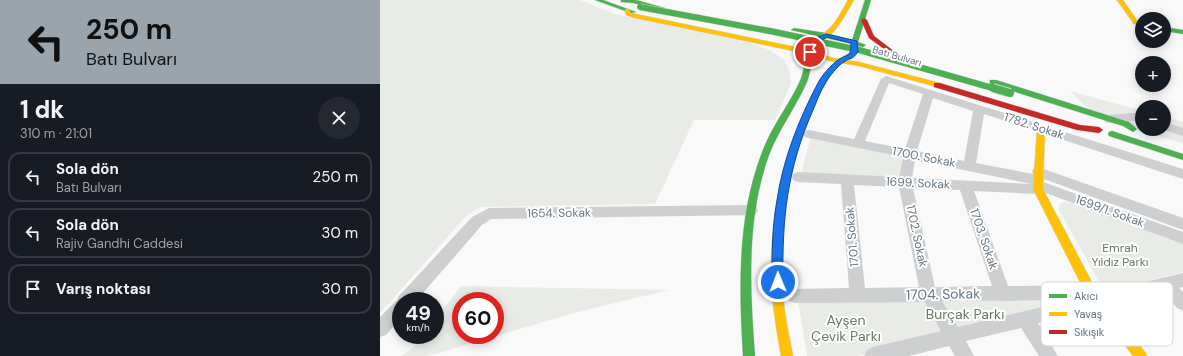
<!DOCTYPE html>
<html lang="tr">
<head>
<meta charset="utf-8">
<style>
  body { margin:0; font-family:"DM Sans",sans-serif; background:#242831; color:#f1f3f6; height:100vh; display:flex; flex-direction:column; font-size:15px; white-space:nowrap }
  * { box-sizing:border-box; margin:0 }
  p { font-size:13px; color:#9ea1a6 }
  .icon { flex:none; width:22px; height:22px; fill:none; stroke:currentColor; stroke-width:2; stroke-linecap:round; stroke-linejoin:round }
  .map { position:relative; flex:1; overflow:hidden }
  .side { display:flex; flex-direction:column; background:#171b24; width:380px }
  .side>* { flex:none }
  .banner { background:#99a4ac; color:#111; overflow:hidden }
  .buttons { position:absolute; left:755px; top:12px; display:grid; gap:8px }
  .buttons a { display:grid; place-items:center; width:36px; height:36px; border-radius:50%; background:#171b24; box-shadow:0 2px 10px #0003; font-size:20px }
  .speed { position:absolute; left:12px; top:292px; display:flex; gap:8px; font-size:20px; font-weight:700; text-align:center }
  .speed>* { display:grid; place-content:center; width:52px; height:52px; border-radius:50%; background:#171b24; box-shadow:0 2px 10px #0003; line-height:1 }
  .speed small { font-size:10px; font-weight:400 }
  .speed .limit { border:6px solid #d22; background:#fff; color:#111 }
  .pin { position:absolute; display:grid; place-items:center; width:34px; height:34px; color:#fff; margin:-17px; border:2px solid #fff; border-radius:50%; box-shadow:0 1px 4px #0007 }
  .me { position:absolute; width:44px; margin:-22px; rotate:359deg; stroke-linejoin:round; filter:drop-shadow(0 0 3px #0008) }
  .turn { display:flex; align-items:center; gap:14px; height:84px; padding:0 20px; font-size:18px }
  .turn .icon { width:52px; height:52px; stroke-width:2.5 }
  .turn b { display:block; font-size:28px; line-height:34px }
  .round { display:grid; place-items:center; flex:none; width:42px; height:42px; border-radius:21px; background:#242831 }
  .summary { display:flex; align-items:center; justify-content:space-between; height:68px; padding:0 20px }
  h1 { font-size:24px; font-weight:800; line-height:30px }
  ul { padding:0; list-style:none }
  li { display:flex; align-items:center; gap:12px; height:50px; margin:0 8px 6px; padding:0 12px; border:2px solid #363941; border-radius:12px }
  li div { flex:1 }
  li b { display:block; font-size:15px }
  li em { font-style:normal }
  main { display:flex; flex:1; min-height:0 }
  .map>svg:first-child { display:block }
</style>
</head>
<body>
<main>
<section class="side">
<div class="banner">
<div class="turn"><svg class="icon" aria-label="left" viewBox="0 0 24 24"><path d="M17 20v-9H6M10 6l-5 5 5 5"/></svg><div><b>250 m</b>Batı Bulvarı</div></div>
</div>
<div class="summary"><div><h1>1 dk</h1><p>310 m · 21:01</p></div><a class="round"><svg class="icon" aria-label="close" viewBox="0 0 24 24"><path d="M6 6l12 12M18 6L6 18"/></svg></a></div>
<ul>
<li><svg class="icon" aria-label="left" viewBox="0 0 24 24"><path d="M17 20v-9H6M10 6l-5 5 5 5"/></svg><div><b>Sola dön</b><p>Batı Bulvarı</p></div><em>250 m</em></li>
<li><svg class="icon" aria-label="left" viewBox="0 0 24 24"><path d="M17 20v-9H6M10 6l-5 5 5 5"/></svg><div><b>Sola dön</b><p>Rajiv Gandhi Caddesi</p></div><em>30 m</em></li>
<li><svg class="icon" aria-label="arrive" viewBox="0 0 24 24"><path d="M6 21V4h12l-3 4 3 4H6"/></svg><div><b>Varış noktası</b></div><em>30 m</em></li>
</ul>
</section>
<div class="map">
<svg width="803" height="356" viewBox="0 0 803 356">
  <rect width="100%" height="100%" fill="#f9f9f9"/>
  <g fill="#e8ebe6" fill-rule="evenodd">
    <path d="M 0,0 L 200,0 L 235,14 L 367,42 L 390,50 L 404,60 L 409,69 L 411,83 L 395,120 L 314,120 L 275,204 L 101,207 L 87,215 L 0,313 Z"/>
    <path d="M 690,91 L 762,111 L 762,129 L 784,129 L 784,117 L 803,122 L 803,143 C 770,134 735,126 706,106 C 700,102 695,96 690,91 Z"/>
    <path d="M 431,137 L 523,157 L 518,180 L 421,174 Z"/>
    <path d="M 683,202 L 697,204 L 803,243 L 803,272 L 725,292 L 679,210 L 679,205 Z"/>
    <path d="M 81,286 L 289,290 L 197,312 L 48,356 L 20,356 L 33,348 L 43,335 L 55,335 L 55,320 ZM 81,301 L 115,301 L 115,335 L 81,335 Z"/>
    <path d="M 549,298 L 570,333 L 477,356 L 427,356 L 418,300 Z"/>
    <path d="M 557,299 L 700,299 L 577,331 Z"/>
  </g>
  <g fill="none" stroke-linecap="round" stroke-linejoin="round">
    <g stroke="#d5d6d7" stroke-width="1">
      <g id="fast">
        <path d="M 215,0 L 223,0 L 256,12 L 251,13 Z"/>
        <path d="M 241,0 L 256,0 L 285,8 L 282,10 L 253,3 L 241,2 Z"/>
        <path d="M 485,0 L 491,0 L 478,42 L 486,45 L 483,47 L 478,46 L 477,53 C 472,58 466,59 461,64 C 444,79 436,103 427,124 L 423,127 L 420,126 L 419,124 L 434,91 L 444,75 L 457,61 L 472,51 L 472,44 L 411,30 L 414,28 L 446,33 L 472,40 Z"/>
        <path d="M 784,27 L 803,30 L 803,34 L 784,31 Z"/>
        <path d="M 432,40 L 437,41 C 431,54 432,69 427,82 C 416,107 399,129 389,155 C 366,219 370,289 375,356 L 363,356 C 359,289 357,219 381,155 C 390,129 407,108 419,83 C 426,69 424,53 432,40 Z"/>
        <path d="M 610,80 L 616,80 L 749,122 L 757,129 L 753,132 L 743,126 L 610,84 Z"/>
        <path d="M 732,131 L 803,154 L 803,160 L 729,136 L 728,134 L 729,132 Z"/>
      </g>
    </g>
    <g stroke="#d5d6d7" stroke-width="1">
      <g id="slow">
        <path d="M 468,0 L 474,0 C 465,14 452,45 432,42 L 432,40 C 453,30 457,19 468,0 Z"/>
        <path d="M 737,0 L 743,0 L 759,23 L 758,24 L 754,24 Z"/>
        <path d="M 245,9 L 249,9 L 251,13 L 256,14 L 430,50 L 453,58 L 479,62 L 560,83 L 561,85 L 557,87 L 479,66 L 450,61 L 428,54 L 255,18 L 246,15 Z"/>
        <path d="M 423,121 L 427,124 C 405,182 398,243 404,305 C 406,322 410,339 413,356 L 401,356 C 398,339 395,322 393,304 C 387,243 396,182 419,124 Z"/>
        <path d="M 661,126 L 665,129 L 663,189 L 715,288 L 765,352 L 767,356 L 753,356 L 707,296 L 653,189 L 657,129 Z"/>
      </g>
    </g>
    <g stroke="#d5d6d7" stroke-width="1">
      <g id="jam">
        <path d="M 484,18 L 487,20 L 494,36 L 515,52 L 515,54 L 511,54 L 489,38 L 481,20 Z"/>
        <path d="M 554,83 L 560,83 L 700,125 L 719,127 L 723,130 L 719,133 L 697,130 L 554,87 Z"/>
      </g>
    </g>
    <g fill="#cecfd0" fill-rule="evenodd">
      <path d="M 506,76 L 803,169 L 803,179 L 604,114 L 596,163 L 653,174 L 652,172 L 653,169 L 658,167 L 803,218 L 803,230 L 664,179 L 663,182 L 803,232 L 803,244 L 663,192 L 658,194 L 594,191 L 628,286 L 711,285 L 717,287 L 719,293 L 803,273 L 803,287 L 799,288 L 803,292 L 803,311 L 797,308 L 782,292 L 658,323 L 678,356 L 659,356 L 641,328 L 586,341 L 594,356 L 575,356 L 569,346 L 529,356 L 484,356 L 487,350 L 493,347 L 561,331 L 545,302 L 415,303 L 409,301 L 407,296 L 409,291 L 415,289 L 469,288 L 461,184 L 418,182 L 413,180 L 412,177 L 413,174 L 418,172 L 519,177 L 523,157 L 429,138 L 425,137 L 423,134 L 425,131 L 429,130 L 474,139 L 501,79 ZM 509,83 L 543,94 L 525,149 L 485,141 ZM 553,98 L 593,111 L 584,161 L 537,151 ZM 535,160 L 652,184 L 532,178 ZM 474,185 L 519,187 L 539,287 L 485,288 ZM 533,188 L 580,190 L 612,286 L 555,287 ZM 691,300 L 578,327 L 562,301 Z"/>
      <path d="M 755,113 L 762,115 L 762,123 L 755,121 L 729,123 L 725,122 L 723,119 L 725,116 L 729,115 Z"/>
      <path d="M 784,122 L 803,128 L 803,136 L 781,129 L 784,129 Z"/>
      <path d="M 371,205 L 376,206 L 378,210 L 376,214 L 371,215 L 111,219 L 102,225 L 36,301 L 21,301 L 21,318 L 6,335 L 0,337 L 0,317 L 17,300 L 19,296 L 92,217 L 109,208 Z"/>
    </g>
    <use href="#fast" fill="#4caf50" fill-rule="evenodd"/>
    <use href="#slow" fill="#ffc107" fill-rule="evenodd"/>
    <use href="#jam" fill="#c62828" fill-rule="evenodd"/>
    <g stroke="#d5d6d7" stroke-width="7" stroke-linecap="butt">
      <path id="fast-bridge-far1" d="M 260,7 L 395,32 L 479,50 L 616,89"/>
    </g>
    <g stroke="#d5d6d7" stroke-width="10" stroke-linecap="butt">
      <path id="fast-bridge" d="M 613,88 L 630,93"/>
    </g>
    <use href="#fast-bridge-far1" stroke="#4caf50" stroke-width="6"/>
    <use href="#fast-bridge" stroke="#4caf50" stroke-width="8"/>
  </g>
  <path fill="#1a73e8" stroke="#114b97" d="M 446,34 L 477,41 L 478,52 C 471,61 471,57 464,62 C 459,64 448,78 446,82 C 440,91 437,101 433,110 C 407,169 402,218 403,282 L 402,285 L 398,287 L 394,285 L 392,282 C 392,255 392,227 397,200 C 403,159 419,119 438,83 C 442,75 451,65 458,60 C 467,53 471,60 471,43 L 447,37 L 437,43 L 432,53 L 428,53 L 427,52 C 431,41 435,37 446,34 Z"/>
  <g text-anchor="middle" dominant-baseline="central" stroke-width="4" stroke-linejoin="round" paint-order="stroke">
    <g font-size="10" fill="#657683" stroke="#fff">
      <text transform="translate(517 56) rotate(16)">Batı Bulvarı</text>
    </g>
    <g font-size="12" fill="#657683" stroke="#fff">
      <text transform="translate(654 126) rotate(18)">1782. Sokak</text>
      <text transform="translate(544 157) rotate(11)">1700. Sokak</text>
      <text transform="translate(538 183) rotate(3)">1699. Sokak</text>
      <text transform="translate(730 211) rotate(20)">1699/1. Sokak</text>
      <text transform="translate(179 213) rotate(-1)">1654. Sokak</text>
      <text transform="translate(537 236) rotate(78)">1702. Sokak</text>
      <text transform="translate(472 237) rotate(-95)">1701. Sokak</text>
      <text transform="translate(604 239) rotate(71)">1703. Sokak</text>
    </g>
    <g font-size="12" fill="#687a64" stroke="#fff">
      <text x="740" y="248">Emrah<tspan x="740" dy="14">Yıldız Parkı</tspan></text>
    </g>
    <g font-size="14" fill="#657683" stroke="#fff">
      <text transform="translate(563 294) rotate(-1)">1704. Sokak</text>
    </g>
    <g font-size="14" fill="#687a64" stroke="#fff">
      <text x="585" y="314">Burçak Parkı</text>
      <text x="466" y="320">Ayşen<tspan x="466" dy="16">Çevik Parkı</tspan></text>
    </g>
  </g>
  <rect x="661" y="282" width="132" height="64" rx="6" fill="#fff" stroke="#d1d6da" stroke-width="1"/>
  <rect x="669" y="294" width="18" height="4" fill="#4caf50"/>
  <rect x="669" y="312" width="18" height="4" fill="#ffc107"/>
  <rect x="669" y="330" width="18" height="4" fill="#c62828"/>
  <g font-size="11" fill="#657683">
    <text x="694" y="300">Akıcı</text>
    <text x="694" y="318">Yavaş</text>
    <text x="694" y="336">Sıkışık</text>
  </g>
</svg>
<div class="buttons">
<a><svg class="icon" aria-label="layers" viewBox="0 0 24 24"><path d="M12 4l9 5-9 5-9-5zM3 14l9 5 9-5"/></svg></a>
<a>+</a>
<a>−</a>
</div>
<div class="speed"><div>49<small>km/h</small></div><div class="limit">60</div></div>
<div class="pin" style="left:430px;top:52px;background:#d93025"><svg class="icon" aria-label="arrive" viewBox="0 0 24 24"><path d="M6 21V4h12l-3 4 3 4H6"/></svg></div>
<svg class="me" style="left:398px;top:282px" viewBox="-20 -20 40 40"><circle r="17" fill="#1a73e8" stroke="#fff" stroke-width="3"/><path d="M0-11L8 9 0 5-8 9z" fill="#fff"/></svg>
</div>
</main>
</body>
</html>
